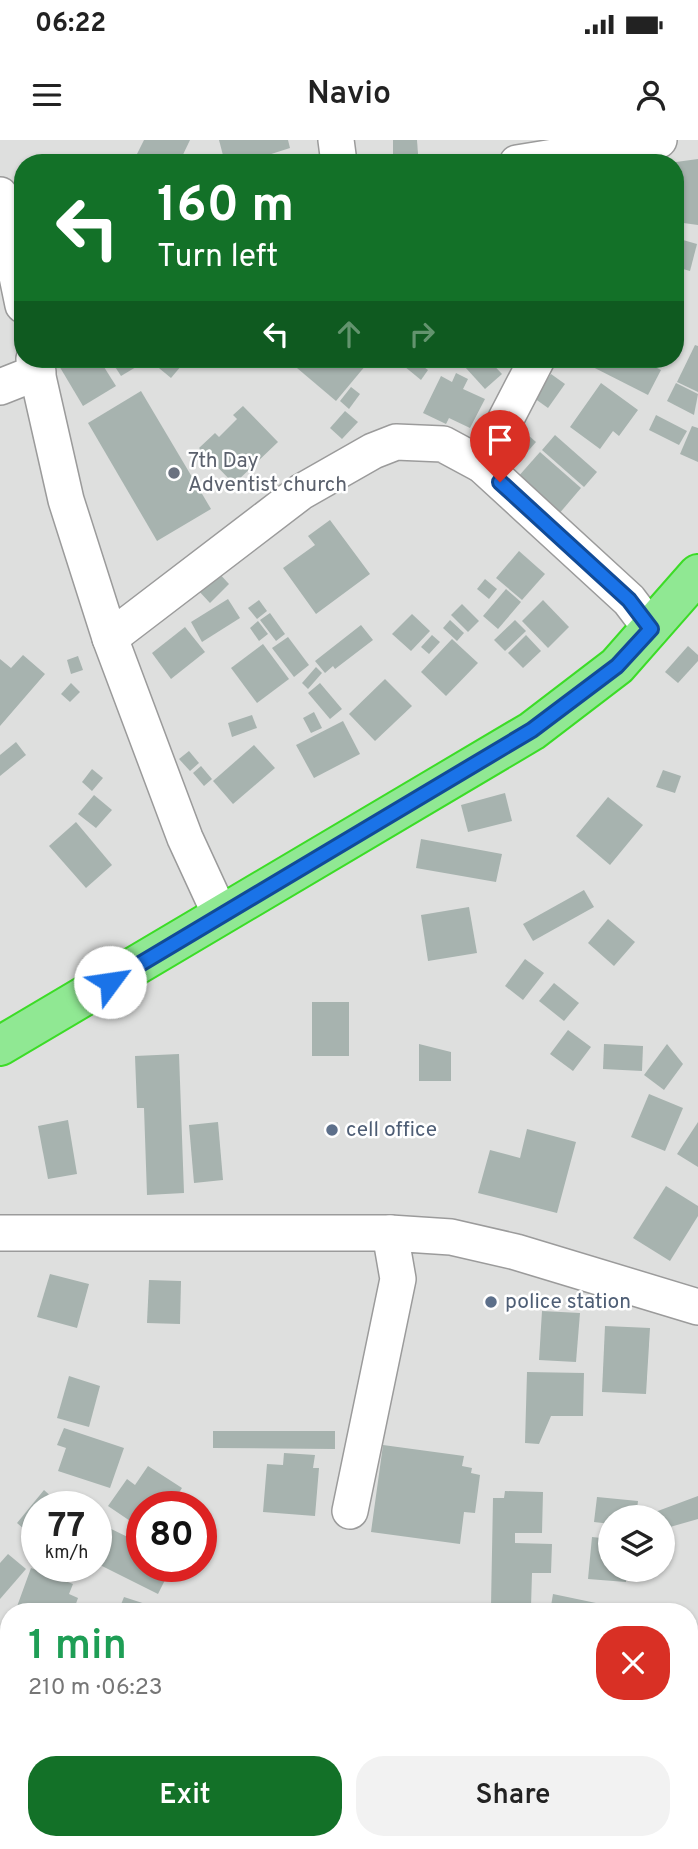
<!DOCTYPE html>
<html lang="en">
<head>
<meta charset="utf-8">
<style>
  body { margin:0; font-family:Overpass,sans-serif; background:#f2f2f2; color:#222; height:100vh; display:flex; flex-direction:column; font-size:26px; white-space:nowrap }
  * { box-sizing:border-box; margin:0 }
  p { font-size:23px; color:#767676 }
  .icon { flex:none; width:38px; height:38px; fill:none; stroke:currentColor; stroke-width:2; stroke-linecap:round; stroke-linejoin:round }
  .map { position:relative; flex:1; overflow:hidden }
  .drawer { position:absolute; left:0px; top:1463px; width:698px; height:247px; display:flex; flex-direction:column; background:#fff; border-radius:28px 28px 0 0; box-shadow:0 2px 5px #0004 }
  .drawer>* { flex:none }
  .top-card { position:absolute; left:14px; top:14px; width:670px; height:214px; border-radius:28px; box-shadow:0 2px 5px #0004; background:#137128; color:#fff; overflow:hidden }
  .buttons { position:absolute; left:598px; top:1365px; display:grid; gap:14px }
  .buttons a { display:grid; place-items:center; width:77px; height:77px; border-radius:50%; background:#fff; box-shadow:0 2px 5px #0004; font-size:35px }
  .speed { position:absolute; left:21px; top:1351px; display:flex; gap:14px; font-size:35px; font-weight:700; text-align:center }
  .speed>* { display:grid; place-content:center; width:91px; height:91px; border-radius:50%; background:#fff; box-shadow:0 2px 5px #0004; line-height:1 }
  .speed small { font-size:18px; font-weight:400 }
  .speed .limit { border:10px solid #d22; background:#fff; color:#111 }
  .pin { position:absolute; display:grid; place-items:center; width:60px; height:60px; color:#fff; margin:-72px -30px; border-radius:50% 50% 50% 0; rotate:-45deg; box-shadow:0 0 7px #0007 }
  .pin .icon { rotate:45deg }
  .me { position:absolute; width:77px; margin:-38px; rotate:59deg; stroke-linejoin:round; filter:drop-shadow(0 0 5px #0008) }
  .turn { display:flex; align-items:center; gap:24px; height:147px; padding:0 28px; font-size:32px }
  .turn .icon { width:91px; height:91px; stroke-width:2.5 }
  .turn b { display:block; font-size:49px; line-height:60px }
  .lanes { display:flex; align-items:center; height:66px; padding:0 28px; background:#0003; justify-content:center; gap:35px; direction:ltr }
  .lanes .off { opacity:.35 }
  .round { display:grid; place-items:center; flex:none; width:74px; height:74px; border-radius:28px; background:#f2f2f2 }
  .headline { display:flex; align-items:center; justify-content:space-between; height:119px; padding:0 28px }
  h1 { font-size:42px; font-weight:600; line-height:52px; color:#1e9e55 }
  .primary-button { display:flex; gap:14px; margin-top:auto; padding:14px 28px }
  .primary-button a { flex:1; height:80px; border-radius:28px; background:#137128; color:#fff; font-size:28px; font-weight:600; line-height:80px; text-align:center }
  .primary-button a+a { background:#f2f2f2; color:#222 }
  .status { display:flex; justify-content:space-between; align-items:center; height:49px; padding:0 35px; background:#fff; direction:ltr }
  .status svg { height:19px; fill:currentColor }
  header { display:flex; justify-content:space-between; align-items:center; height:91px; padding:0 28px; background:#fff; font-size:32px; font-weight:600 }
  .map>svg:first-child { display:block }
</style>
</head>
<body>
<div class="status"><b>06:22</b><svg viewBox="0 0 49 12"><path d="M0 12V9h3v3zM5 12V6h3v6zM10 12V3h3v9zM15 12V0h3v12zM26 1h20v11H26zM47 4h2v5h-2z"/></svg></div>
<header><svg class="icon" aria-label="menu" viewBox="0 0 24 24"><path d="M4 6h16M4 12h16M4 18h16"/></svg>Navio<svg class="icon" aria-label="person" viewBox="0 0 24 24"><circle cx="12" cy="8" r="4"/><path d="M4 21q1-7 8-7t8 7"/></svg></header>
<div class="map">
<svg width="698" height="1709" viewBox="0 0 698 1709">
  <rect width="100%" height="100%" fill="#e7f1f0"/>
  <path fill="#dedfde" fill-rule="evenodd" d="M 0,0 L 698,0 L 698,1568 L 690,1568 L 690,1472 L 9,1472 L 9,1616 L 0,1617 ZM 23,23 L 676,23 L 676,219 L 23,219 ZM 37,1367 L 96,1367 L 96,1426 L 37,1426 ZM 142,1367 L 201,1367 L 201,1426 L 142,1426 ZM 611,1377 L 663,1377 L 663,1430 L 611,1430 Z"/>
  <path fill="#d9e0e0" d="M 690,1568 L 698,1568 L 698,1709 L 0,1709 L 0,1617 L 9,1616 L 9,1701 L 690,1701 Z"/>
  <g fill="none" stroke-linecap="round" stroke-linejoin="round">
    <g stroke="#abb0b0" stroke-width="182">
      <path d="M 690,1690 L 698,1689"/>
      <path d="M 301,1709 L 462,1701"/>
    </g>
  </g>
  <g fill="#a7b3af">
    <path d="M 144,0 L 190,0 L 179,23 L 139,23 L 134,20 Z"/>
    <path d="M 219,0 L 288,0 L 290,8 L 265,16 L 266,23 L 225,23 Z"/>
    <path d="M 393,0 L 417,0 L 418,14 L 393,14 Z"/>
    <path d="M 698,19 L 698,85 L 676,82 L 676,22 Z"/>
    <path d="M 676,98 L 697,104 L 690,131 L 676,127 Z"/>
    <path d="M 695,205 L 698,206 L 698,252 L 677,242 Z"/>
    <path d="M 55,219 L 99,219 L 116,246 L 83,266 Z"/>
    <path d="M 110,219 L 137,219 L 141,224 L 121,236 Z"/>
    <path d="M 148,219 L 187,219 L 171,238 Z"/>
    <path d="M 305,219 L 371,219 L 336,261 L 297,228 Z"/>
    <path d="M 401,219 L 413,219 L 428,230 L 421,240 L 399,222 Z"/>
    <path d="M 474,219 L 488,219 L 502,234 L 485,249 L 465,227 Z"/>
    <path d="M 577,219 L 640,219 L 661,230 L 648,255 Z"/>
    <path d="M 456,233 L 468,239 L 463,249 L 485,259 L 470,288 L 449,278 L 446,284 L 423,273 L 441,236 L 452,242 Z"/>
    <path d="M 551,234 L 565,244 L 548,268 L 534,258 Z"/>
    <path d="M 601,243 L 638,270 L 619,296 L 613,291 L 600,309 L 570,287 Z"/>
    <path d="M 676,243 L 698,254 L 694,275 L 667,261 Z"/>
    <path d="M 351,247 L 360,254 L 349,269 L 340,261 Z"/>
    <path d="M 141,251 L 211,369 L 157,401 L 88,283 Z"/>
    <path d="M 243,266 L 278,302 L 234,344 L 199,308 L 215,293 L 219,297 L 237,279 L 233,275 Z"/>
    <path d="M 345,271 L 358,282 L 342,299 L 330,288 Z"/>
    <path d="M 656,275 L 687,291 L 679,305 L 649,290 Z"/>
    <path d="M 692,286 L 698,288 L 698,322 L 680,314 Z"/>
    <path d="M 520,288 L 536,302 L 514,327 L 498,312 Z"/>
    <path d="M 555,295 L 597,332 L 584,347 L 542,310 Z"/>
    <path d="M 540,312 L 581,348 L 558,375 L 517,338 Z"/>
    <path d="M 330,380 L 370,434 L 316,474 L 283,428 L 315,405 L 308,396 Z"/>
    <path d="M 519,411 L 545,434 L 522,460 L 496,438 Z"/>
    <path d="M 216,430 L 229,444 L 210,463 L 197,449 Z"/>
    <path d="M 485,439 L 497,449 L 489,459 L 477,449 Z"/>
    <path d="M 506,449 L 521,462 L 498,489 L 483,476 Z"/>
    <path d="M 228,459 L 240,478 L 202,502 L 191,482 Z"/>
    <path d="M 259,460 L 267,471 L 257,479 L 248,468 Z"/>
    <path d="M 543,460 L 569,487 L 548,508 L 522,481 Z"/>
    <path d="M 462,464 L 479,481 L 468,492 L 451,475 Z"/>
    <path d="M 270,473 L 285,494 L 276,501 L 260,480 Z"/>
    <path d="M 412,474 L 430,491 L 411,511 L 392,494 Z"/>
    <path d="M 450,480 L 464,493 L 457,501 L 443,488 Z"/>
    <path d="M 515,480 L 526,491 L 505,511 L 494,500 Z"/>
    <path d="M 258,481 L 268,494 L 259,501 L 250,488 Z"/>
    <path d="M 361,485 L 373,500 L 335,529 L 333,526 L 325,533 L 315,521 Z"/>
    <path d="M 185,487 L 205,512 L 171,539 L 152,513 Z"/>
    <path d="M 432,495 L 440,502 L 429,514 L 421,507 Z"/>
    <path d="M 526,495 L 541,511 L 523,528 L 508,513 Z"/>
    <path d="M 288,497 L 309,525 L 294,537 L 272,508 Z"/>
    <path d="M 452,499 L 478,523 L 446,556 L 421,532 Z"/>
    <path d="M 263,504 L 289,539 L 257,563 L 231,528 Z"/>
    <path d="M 688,506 L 698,515 L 698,521 L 678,543 L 665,532 Z"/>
    <path d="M 23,515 L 45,534 L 0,586 L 0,519 L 11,528 Z"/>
    <path d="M 78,516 L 83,530 L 71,534 L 67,520 Z"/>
    <path d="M 316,527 L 322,533 L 308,549 L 302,543 Z"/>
    <path d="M 385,539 L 412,566 L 375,601 L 349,574 Z"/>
    <path d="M 71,543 L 80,552 L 70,562 L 61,554 Z"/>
    <path d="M 320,543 L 342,569 L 330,579 L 308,553 Z"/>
    <path d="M 314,572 L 322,588 L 311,593 L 303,578 Z"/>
    <path d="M 252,575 L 257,588 L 232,597 L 228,583 Z"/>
    <path d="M 343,581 L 360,614 L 314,638 L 296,605 Z"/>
    <path d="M 16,602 L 26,615 L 0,636 L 0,615 Z"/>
    <path d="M 254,605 L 275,628 L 233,664 L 213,641 Z"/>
    <path d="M 189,611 L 199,623 L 190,631 L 179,619 Z"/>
    <path d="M 201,626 L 212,639 L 204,646 L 193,633 Z"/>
    <path d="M 92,629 L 103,638 L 92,651 L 82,642 Z"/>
    <path d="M 663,630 L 681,636 L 675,653 L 656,647 Z"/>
    <path d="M 505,653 L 512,681 L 468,692 L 461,665 Z"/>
    <path d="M 94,655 L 112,670 L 96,688 L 78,674 Z"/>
    <path d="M 608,657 L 643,685 L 610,725 L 576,696 Z"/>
    <path d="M 76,682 L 112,725 L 86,748 L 49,706 Z"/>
    <path d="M 421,699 L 502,714 L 496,742 L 416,728 Z"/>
    <path d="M 584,750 L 594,767 L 533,801 L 523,784 Z"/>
    <path d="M 469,767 L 477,813 L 428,821 L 421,775 Z"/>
    <path d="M 608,779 L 635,802 L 614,826 L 588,803 Z"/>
    <path d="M 525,819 L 544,833 L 523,860 L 505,846 Z"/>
    <path d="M 554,843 L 579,863 L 564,881 L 539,861 Z"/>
    <rect x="312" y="862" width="37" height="54"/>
    <path d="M 568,890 L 591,907 L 573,931 L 550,914 Z"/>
    <path d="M 419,904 L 451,912 L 451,941 L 419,941 Z"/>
    <path d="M 604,904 L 643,906 L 642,931 L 603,929 Z"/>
    <path d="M 667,904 L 683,924 L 664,950 L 644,935 Z"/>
    <path d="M 179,914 L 184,1053 L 147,1055 L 144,968 L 137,968 L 135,916 Z"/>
    <path d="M 649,954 L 683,968 L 665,1011 L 631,997 Z"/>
    <path d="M 68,980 L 77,1034 L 48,1039 L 38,986 Z"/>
    <path d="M 218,982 L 223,1040 L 194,1043 L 189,985 Z"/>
    <path d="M 698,982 L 698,1027 L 677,1014 Z"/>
    <path d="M 527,989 L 576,1002 L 557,1073 L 478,1053 L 490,1010 L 520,1018 Z"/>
    <path d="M 666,1046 L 698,1066 L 698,1076 L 670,1121 L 633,1098 Z"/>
    <path d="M 50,1134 L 89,1144 L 77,1188 L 37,1177 Z"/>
    <path d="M 149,1140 L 181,1141 L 180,1184 L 147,1183 Z"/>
    <path d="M 542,1171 L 580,1173 L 576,1222 L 539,1220 Z"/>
    <path d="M 605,1186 L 650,1188 L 646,1254 L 602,1252 Z"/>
    <path d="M 527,1232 L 584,1233 L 583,1276 L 551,1276 L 539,1304 L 525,1303 Z"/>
    <path d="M 69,1236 L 100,1246 L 89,1287 L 57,1278 Z"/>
    <path d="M 64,1288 L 124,1308 L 110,1348 L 58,1331 L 66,1308 L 57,1305 Z"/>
    <path d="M 213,1291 L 335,1291 L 335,1309 L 213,1308 Z"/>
    <path d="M 383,1305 L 464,1316 L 462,1326 L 472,1328 L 471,1333 L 480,1335 L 475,1373 L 464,1372 L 460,1404 L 371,1392 Z"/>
    <path d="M 284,1313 L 315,1315 L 313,1328 L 319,1328 L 315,1376 L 263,1372 L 267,1324 L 283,1325 Z"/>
    <path d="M 148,1326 L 182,1348 L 170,1367 L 142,1367 L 142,1389 L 108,1366 L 127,1339 L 135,1345 Z"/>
    <path d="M 44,1350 L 63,1367 L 37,1367 L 37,1400 L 17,1383 Z"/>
    <path d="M 505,1351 L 543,1352 L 542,1393 L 515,1393 L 515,1403 L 552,1404 L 551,1433 L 532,1433 L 531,1467 L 491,1466 L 493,1358 L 504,1358 Z"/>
    <path d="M 698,1356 L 698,1379 L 663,1389 L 663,1377 L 657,1377 L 655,1372 Z"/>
    <path d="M 597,1357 L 638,1361 L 636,1377 L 611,1377 L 611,1384 L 594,1382 Z"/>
    <path d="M 99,1383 L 142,1404 L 142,1426 L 172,1426 L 158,1454 L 96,1423 L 96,1389 Z"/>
    <path d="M 592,1397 L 611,1399 L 611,1430 L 627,1430 L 626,1442 L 588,1439 Z"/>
    <path d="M 8,1414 L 26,1429 L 0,1459 L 0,1423 Z"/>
    <path d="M 31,1428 L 73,1444 L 69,1454 L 78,1458 L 73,1472 L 15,1472 Z"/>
    <path d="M 553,1454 L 615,1467 L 614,1472 L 550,1472 Z"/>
    <path d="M 124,1457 L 167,1471 L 167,1472 L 118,1472 Z"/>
  </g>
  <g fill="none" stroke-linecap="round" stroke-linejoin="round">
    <g stroke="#9b9b9b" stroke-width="38">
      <g id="minor">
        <path d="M 336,0 L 339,23"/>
        <path d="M 517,23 L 659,0"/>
        <path d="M 0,55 L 23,165"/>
        <path d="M 34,219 L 66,360 L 110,498 L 185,698 L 220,774"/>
        <path d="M 0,247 L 38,232"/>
        <path d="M 482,325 L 537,219"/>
        <path d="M 110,498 L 301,352 L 373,311 L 396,302 L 443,304 L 482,325 L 629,460 L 651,489"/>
        <path d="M 0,1093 L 390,1093"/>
        <path d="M 350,1371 L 398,1139 L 390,1093 L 451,1097 L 516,1112 L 698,1167"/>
      </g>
    </g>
    <g stroke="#3cdc27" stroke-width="42">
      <path id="highway" d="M 0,906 L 532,591 L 617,526 L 698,434"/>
    </g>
    <use href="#minor" stroke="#fff" stroke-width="35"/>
    <use href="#highway" stroke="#90e893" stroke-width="38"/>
  </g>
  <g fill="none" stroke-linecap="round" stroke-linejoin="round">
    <g stroke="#114b97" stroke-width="18">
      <path id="route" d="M 110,842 L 532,590 L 617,526 L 651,489 L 629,460 L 500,342"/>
    </g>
    <use href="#route" stroke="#1a73e8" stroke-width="12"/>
  </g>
  <circle fill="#6b7280" stroke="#fff" stroke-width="2.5" cx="174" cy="333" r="7"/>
  <g fill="#5c6f8a" stroke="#fff" stroke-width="2.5">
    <circle cx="332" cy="990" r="7"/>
    <circle cx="491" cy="1162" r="7"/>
  </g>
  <g text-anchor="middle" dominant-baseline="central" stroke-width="5" stroke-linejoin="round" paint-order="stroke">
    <g font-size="21" fill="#5b616d" stroke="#fff" text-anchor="start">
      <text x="188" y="321">7th Day<tspan x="188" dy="24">Adventist church</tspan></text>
    </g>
    <g font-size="21" fill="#4e5e75" stroke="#fff" text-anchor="start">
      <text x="346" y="990">cell office</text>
      <text x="505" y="1162">police station</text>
    </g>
  </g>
</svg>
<div class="buttons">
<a><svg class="icon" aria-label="layers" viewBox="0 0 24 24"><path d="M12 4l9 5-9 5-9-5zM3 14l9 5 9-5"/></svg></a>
</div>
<div class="speed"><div>77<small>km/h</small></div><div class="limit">80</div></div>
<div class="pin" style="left:500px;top:342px;background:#d93025"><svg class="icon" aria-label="arrive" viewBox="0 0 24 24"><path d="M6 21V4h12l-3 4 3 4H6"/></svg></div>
<svg class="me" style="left:110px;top:842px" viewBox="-20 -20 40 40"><circle r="19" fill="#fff"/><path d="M0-13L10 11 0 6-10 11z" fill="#1a73e8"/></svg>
<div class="top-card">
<div class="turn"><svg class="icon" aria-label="left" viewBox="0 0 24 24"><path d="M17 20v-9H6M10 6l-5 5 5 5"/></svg><div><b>160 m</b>Turn left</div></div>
<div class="lanes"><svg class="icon" aria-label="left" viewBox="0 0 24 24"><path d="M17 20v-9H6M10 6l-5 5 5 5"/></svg><svg class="icon off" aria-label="ahead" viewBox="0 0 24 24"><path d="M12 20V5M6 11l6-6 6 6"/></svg><svg class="icon off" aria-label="right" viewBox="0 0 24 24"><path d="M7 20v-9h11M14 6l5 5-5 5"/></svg></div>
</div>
<section class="drawer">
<div class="headline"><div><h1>1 min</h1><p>210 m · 06:23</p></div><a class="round" style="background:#d93025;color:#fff"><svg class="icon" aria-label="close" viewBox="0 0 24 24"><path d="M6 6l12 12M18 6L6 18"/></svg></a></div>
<div class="primary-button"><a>Exit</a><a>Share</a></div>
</section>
</div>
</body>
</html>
